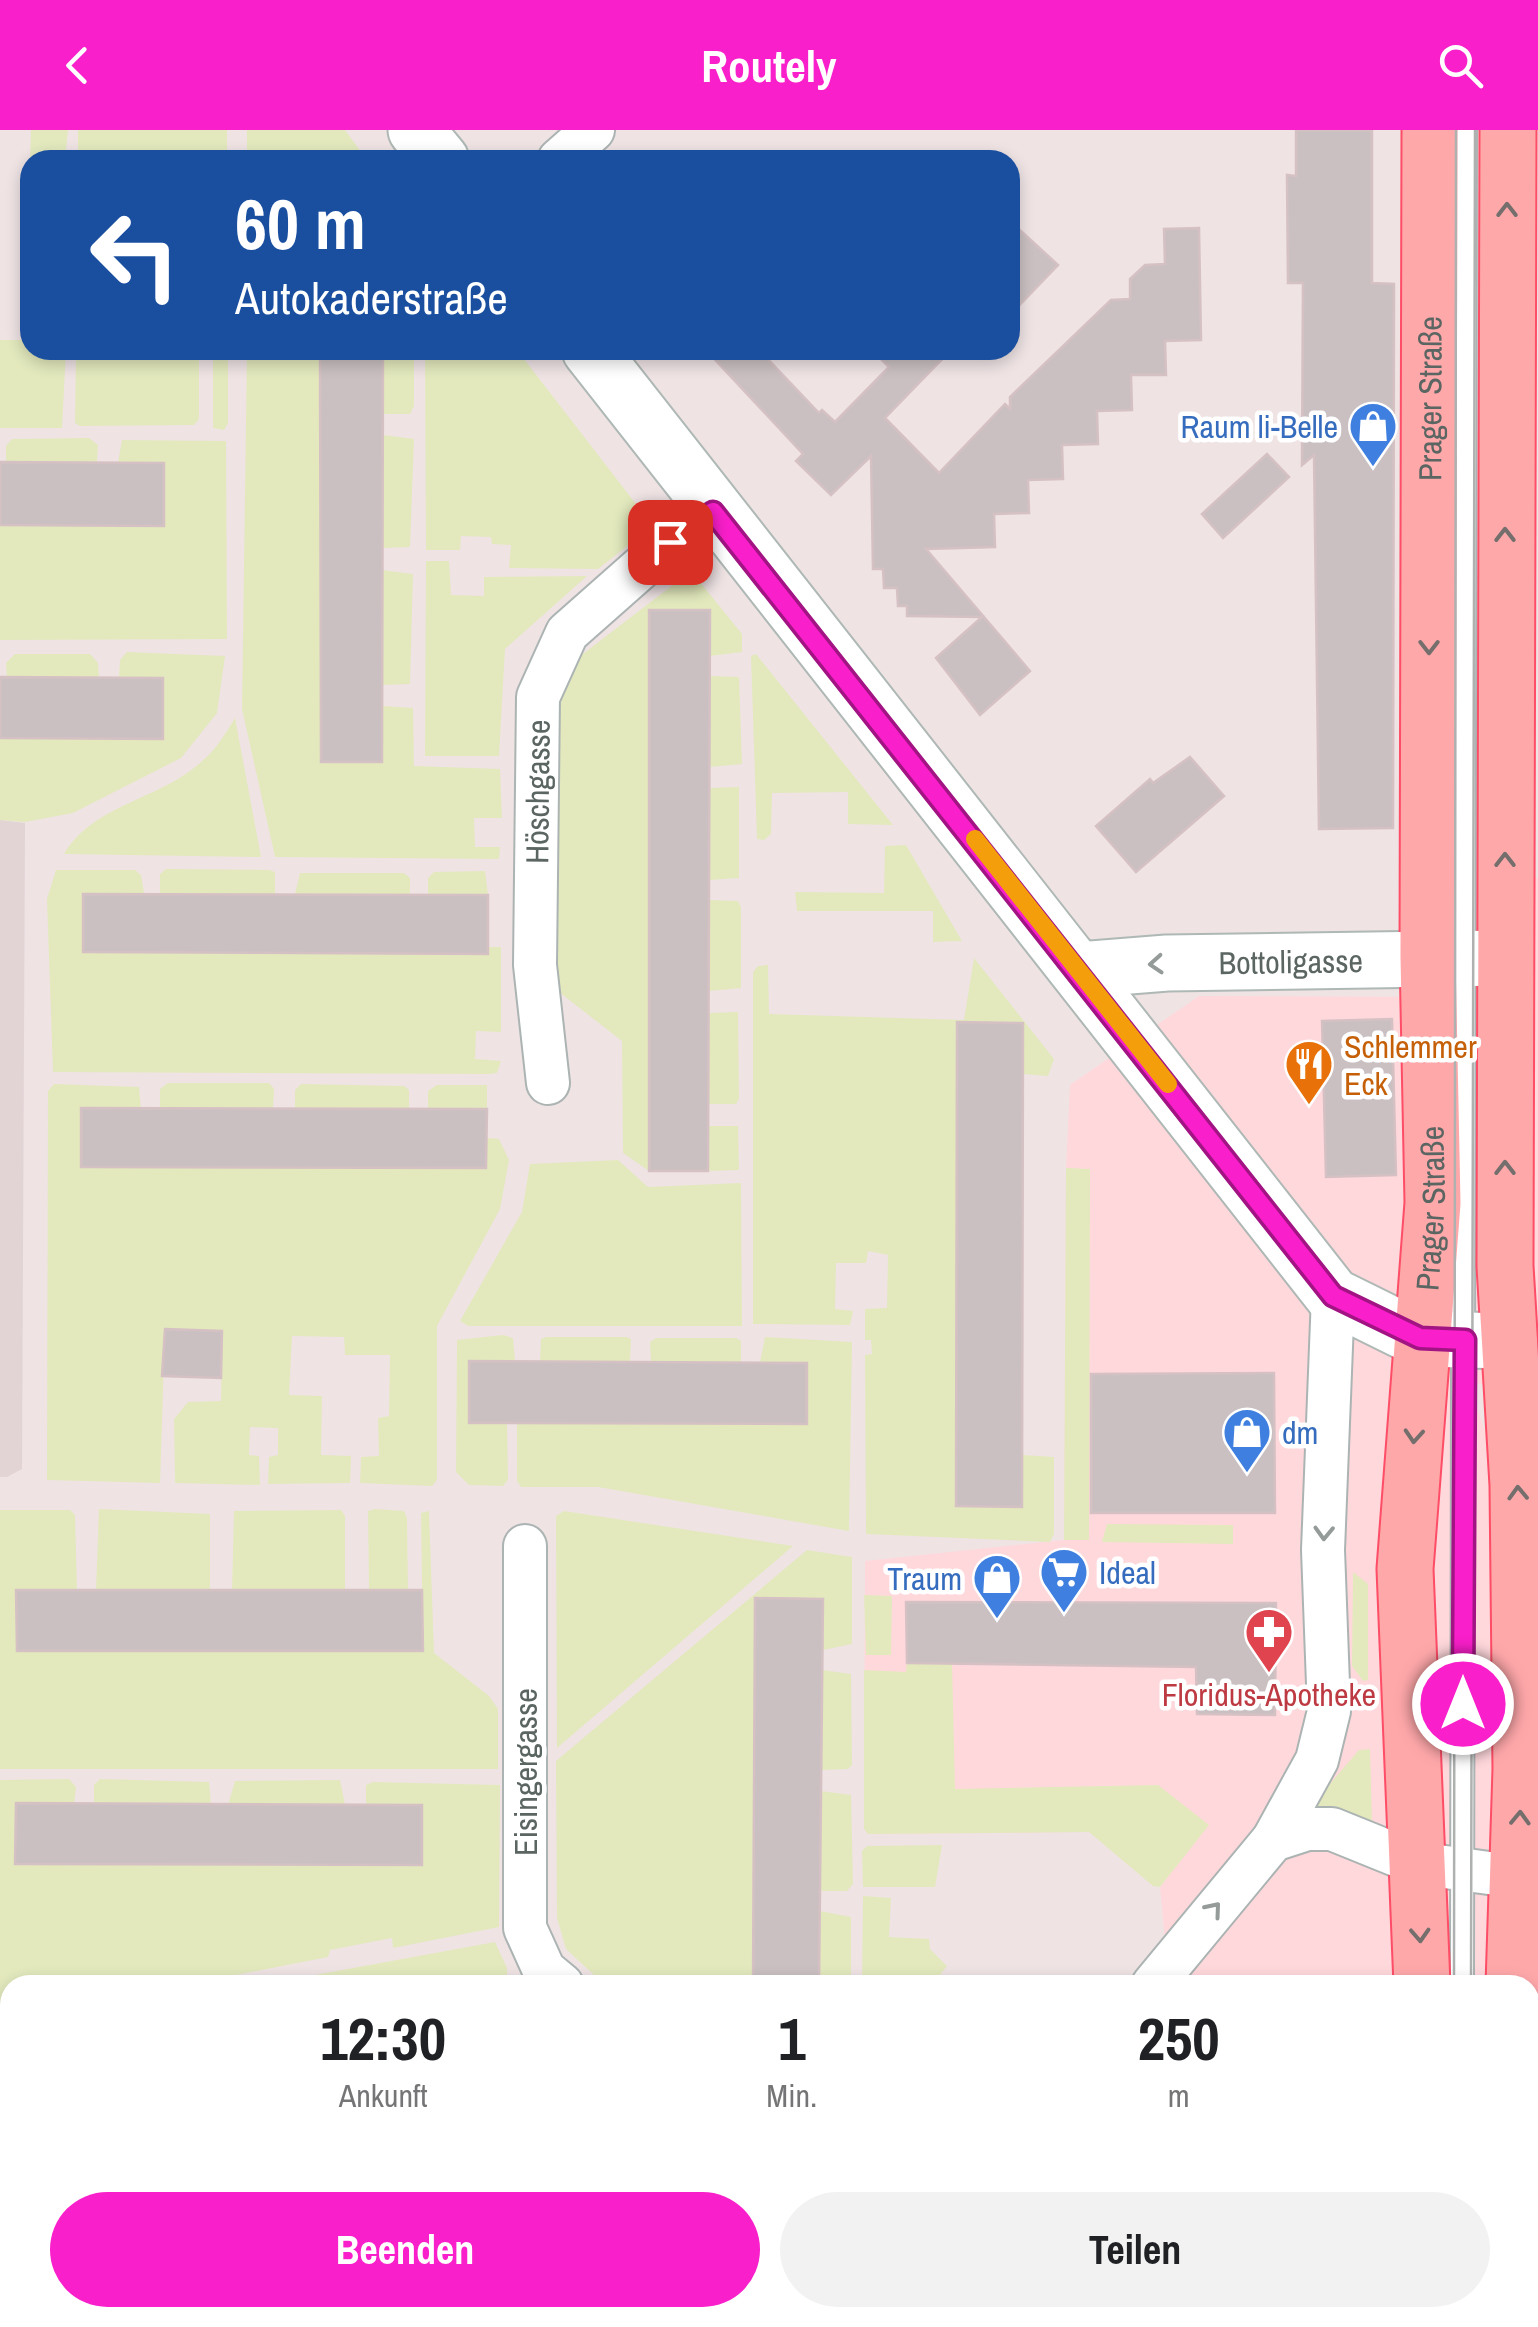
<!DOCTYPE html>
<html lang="de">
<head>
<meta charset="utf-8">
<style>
  body { margin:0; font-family:"Archivo Narrow",sans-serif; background:#f2f2f2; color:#202124; height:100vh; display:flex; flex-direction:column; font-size:38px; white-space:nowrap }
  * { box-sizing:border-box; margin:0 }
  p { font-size:32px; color:#757577 }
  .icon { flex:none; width:55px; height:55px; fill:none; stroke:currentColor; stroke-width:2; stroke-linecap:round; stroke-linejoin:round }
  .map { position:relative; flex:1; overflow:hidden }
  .panel { position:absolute; left:0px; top:1845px; width:1540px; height:352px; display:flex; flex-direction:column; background:#fff; border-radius:30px 30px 0 0; box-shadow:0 5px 15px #0003 }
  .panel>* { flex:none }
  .guide { position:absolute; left:20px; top:20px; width:1000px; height:210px; border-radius:30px; box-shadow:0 5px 15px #0003; background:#1a4fa0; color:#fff; overflow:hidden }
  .pin { position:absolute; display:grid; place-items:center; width:85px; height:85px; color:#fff; margin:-42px; border-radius:20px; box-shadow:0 5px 15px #0006 }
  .me { position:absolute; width:110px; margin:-55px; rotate:0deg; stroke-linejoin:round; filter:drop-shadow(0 0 8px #0008) }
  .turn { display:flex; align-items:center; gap:35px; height:210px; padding:0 50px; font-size:45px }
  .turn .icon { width:130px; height:130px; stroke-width:2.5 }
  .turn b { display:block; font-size:70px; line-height:85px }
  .eta { display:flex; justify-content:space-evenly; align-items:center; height:170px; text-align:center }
  .eta b { font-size:60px; font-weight:800; line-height:70px }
  .button { display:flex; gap:20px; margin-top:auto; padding:20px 50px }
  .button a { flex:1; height:115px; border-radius:60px; background:#f91fca; color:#fff; font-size:40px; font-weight:800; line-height:115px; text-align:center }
  .button a+a { background:#f2f2f2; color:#202124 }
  header { display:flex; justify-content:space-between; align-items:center; height:130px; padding:0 50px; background:#f91fca; color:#fff; font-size:45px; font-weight:800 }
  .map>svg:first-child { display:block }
</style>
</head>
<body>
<header><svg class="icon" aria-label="back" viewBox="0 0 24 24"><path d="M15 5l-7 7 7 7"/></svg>Routely<svg class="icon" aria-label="search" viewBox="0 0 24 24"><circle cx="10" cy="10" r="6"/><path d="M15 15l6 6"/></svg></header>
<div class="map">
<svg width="1538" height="2197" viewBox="0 0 1538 2197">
  <rect width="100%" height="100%" fill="#efe3e4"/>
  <path fill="#ffd8dc" d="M 1538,748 L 1538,1253 L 1469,1254 L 1538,1458 L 1538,2197 L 1171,2197 L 1174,2188 L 1530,2188 L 1530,1855 L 1169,1855 L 1160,1757 L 1089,1702 L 868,1704 L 864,1699 L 865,1431 L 1064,1410 L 1066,1038 L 1070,955 L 1199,866 L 1463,867 L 1463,749 Z"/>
  <path fill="#e2d4d5" d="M 0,690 L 25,693 L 22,1339 L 7,1347 L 0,1347 Z"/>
  <g fill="#e3e9bd">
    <path d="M 31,0 L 68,0 L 65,30 L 30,30 Z"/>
    <rect x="78" y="0" width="149" height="30"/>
    <path d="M 247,0 L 345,0 L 367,30 L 247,30 Z"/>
    <path d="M 30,162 L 30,220 L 66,220 L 62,298 L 0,298 L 0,210 L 29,210 Z"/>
    <path d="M 76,220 L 228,220 L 228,293 L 224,300 L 213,298 L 213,223 L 199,224 L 199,289 L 194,295 L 80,296 L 75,293 Z"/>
    <path d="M 247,220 L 320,220 L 321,632 L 382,632 L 382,576 L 413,578 L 414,636 L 500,639 L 502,688 L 474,688 L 475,717 L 500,717 L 499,729 L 275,727 L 242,579 Z"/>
    <path d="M 383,220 L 414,220 L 414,276 L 410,284 L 383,284 Z"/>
    <path d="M 425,220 L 517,220 L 653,396 L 598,439 L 509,438 L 511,415 L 492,414 L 491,407 L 461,406 L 460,420 L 426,420 Z"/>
    <path d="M 383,305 L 414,309 L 410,417 L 383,418 Z"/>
    <path d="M 89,308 L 98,315 L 97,332 L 6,332 L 6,316 L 12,309 Z"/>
    <path d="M 122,310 L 226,311 L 227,509 L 0,510 L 0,395 L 118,333 Z"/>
    <path d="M 426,431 L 449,431 L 451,465 L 484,466 L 484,447 L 587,446 L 505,519 L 499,626 L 425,626 Z"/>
    <path d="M 382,440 L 413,444 L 410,554 L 382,555 Z"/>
    <path d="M 691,441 L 742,504 L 742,522 L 710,526 L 710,480 L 649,481 L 649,1041 L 623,1023 L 622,911 L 559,862 L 555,847 L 558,569 L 579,527 Z"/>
    <path d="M 127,522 L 225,526 L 217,583 L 181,628 L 73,683 L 25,692 L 0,690 L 0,608 L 162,609 L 163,548 L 119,548 L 120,530 Z"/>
    <path d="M 15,524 L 90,524 L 98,533 L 99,548 L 7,547 L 6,533 Z"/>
    <path d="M 756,524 L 893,695 L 848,694 L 848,662 L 772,663 L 771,704 L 764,710 L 757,709 L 751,526 Z"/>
    <path d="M 710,546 L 739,547 L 742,634 L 710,637 Z"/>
    <path d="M 235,588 L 261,727 L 64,724 C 95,673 160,670 201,632 C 215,621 226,603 235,588 Z"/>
    <path d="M 739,657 L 739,748 L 709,750 L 709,658 Z"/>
    <path d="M 906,715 L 962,811 L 933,812 L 933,781 L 797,781 L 795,762 L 884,763 L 885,716 Z"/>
    <path d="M 166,739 L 269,740 L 275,742 L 275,764 L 160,764 L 160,744 Z"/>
    <path d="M 56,740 L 135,740 L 141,745 L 144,763 L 83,764 L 84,822 L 487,824 L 488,817 L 501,817 L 501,902 L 476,901 L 475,929 L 501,931 L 497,943 L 489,944 L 53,942 L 47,769 Z"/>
    <path d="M 485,741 L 488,765 L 428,765 L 428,748 L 434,742 Z"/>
    <path d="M 300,743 L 404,743 L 410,748 L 410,765 L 295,764 Z"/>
    <path d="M 709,770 L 738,771 L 741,777 L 741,858 L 709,861 Z"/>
    <path d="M 974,828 L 1054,929 L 1048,946 L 1023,944 L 1023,893 L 957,893 L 956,1375 L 1022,1325 L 1054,1327 L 1054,1404 L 1050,1412 L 866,1404 L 865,1225 L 872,1224 L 871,1210 L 865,1210 L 865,1179 L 887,1178 L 888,1125 L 868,1121 L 866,1133 L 836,1133 L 835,1179 L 853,1181 L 850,1195 L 753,1194 L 753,842 L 758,836 L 768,835 L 769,884 L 964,890 Z"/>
    <path d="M 738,882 L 739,969 L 736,974 L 708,974 L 708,883 Z"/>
    <path d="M 168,953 L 269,953 L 274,959 L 273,979 L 160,979 L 160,959 Z"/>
    <path d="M 54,954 L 139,957 L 141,979 L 82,1037 L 486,1038 L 487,1008 L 499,1009 L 509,1030 L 500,1079 L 437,1196 L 437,1350 L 432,1356 L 360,1353 L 361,1327 L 379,1326 L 378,1288 L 389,1286 L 390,1225 L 345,1225 L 344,1207 L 292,1206 L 289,1265 L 322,1266 L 321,1325 L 351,1326 L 350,1353 L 268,1354 L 269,1327 L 278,1325 L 278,1298 L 250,1297 L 249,1325 L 259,1326 L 260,1355 L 175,1353 L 174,1289 L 188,1272 L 221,1271 L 222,1202 L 165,1199 L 160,1353 L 47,1350 L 48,961 Z"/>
    <path d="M 301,954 L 404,956 L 409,960 L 409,979 L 295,978 L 295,960 Z"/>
    <path d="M 437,955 L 487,955 L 487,979 L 428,979 L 428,961 Z"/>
    <path d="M 708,996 L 738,996 L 739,1040 L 708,1041 Z"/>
    <path d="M 618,1030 L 648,1057 L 741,1053 L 742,1196 L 468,1196 L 460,1191 L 522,1082 L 530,1034 Z"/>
    <path d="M 1066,1038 L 1090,1039 L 1089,1410 L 1064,1410 Z"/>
    <path d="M 503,1205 L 513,1208 L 515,1232 L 469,1232 L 469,1292 L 507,1293 L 508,1350 L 503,1356 L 469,1355 L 456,1342 L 457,1210 Z"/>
    <path d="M 546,1207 L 627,1207 L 631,1209 L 630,1232 L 540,1232 L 541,1209 Z"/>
    <path d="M 765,1207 L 852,1212 L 849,1401 L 598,1357 L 521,1357 L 517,1351 L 517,1293 L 806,1294 L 807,1233 L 760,1232 Z"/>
    <path d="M 656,1208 L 736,1208 L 741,1211 L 741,1233 L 651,1232 L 650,1212 Z"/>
    <path d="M 99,1379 L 210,1384 L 210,1460 L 96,1460 Z"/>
    <path d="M 375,1379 L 404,1381 L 407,1388 L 408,1460 L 369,1460 L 368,1381 Z"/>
    <path d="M 0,1380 L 70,1380 L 75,1385 L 77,1460 L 17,1460 L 17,1521 L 423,1520 L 421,1383 L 429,1381 L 434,1523 L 489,1566 L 498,1579 L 498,1639 L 0,1639 Z"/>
    <path d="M 341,1380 L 345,1386 L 345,1460 L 232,1460 L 234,1381 Z"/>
    <path d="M 564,1381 L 793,1416 L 557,1618 L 556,1386 Z"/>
    <path d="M 1107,1394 L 1233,1395 L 1233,1414 L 1102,1412 Z"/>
    <path d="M 807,1420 L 852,1427 L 852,1514 L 823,1520 L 822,1469 L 755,1469 L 753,1855 L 605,1855 L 566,1819 L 557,1788 L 556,1631 Z"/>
    <path d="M 1353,1442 L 1368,1454 L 1368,1550 L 1363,1551 L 1352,1536 Z"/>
    <path d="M 864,1465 L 892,1466 L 891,1525 L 866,1525 Z"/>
    <path d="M 907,1533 L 952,1533 L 955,1659 L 1158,1655 L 1209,1695 L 1160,1757 L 1153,1756 L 1089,1702 L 868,1704 L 864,1699 L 864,1540 L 906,1542 Z"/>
    <path d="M 822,1540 L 851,1544 L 852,1635 L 848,1639 L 821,1640 Z"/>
    <path d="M 1370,1619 L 1372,1694 L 1348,1683 L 1316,1678 L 1316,1670 L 1359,1620 Z"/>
    <path d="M 69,1649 L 76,1657 L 74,1674 L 16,1673 L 16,1734 L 421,1735 L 422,1675 L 366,1675 L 366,1655 L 373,1652 L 500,1655 L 499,1797 L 393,1818 L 392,1808 L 330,1820 L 328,1827 L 190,1854 L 187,1849 L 142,1855 L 10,1855 L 10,1888 L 0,1890 L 0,1650 Z"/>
    <path d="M 100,1649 L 209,1652 L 211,1674 L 94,1674 L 94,1655 Z"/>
    <path d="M 340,1650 L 345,1675 L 228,1675 L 235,1651 Z"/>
    <path d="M 821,1661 L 851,1665 L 853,1754 L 847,1761 L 820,1761 Z"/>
    <path d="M 942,1715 L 935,1757 L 863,1757 L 862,1721 L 867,1716 Z"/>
    <path d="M 863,1766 L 891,1768 L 889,1807 L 929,1809 L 930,1819 L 947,1836 L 932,1855 L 862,1855 Z"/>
    <path d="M 820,1781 L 851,1787 L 851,1855 L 819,1855 Z"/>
    <path d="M 495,1812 L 507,1838 L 507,1855 L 304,1855 L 304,1847 Z"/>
    <path d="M 10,1899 L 8,2197 L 0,2197 L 0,1901 Z"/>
    <path d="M 110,2188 L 409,2188 L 409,2197 L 113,2197 Z"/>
  </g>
  <g fill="#cac0c2" stroke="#d5c1c4" stroke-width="2.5">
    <path d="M 1296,0 L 1372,0 L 1372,153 L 1394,154 L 1393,698 L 1319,699 L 1314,325 L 1302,335 L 1303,153 L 1288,153 L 1287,45 L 1296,46 Z"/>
    <path d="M 1010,91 L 1058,135 L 1010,185 Z"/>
    <path d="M 1199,98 L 1201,210 L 1165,211 L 1166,245 L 1131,245 L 1132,280 L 1097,281 L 1098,314 L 1062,315 L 1063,349 L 1028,350 L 1029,383 L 994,384 L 995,417 L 926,419 L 1030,541 L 980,585 L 936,528 L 982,487 L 907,486 L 907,476 L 898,476 L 897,458 L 884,458 L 883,439 L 873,439 L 871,326 L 831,365 L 796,331 L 803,324 L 706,220 L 759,220 L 819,283 L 822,280 L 835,292 L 889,237 L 872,220 L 951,220 L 885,288 L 939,343 L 1005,274 L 1010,279 L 1010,267 L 1111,170 L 1130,169 L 1130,149 L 1145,135 L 1165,134 L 1164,99 Z"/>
    <path d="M 320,220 L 383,220 L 382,632 L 321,632 Z"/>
    <path d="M 1267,324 L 1289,347 L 1223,408 L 1202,384 Z"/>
    <path d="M 0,332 L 164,333 L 164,396 L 0,395 Z"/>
    <path d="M 649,480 L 710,480 L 708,1041 L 649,1041 Z"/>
    <path d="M 0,547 L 163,548 L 163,609 L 0,608 Z"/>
    <path d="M 1190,627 L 1224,666 L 1136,742 L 1096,696 L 1150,649 L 1153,653 Z"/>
    <path d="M 83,764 L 488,765 L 488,824 L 83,822 Z"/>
    <path d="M 1392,889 L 1396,1045 L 1326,1047 L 1322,891 Z"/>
    <path d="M 957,892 L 1023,893 L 1022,1377 L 956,1376 Z"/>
    <path d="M 81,978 L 487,979 L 486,1038 L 81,1037 Z"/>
    <path d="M 165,1199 L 222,1201 L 221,1248 L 162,1246 Z"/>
    <path d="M 469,1231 L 807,1233 L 807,1294 L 469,1293 Z"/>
    <path d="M 1274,1243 L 1275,1383 L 1091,1383 L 1091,1244 Z"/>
    <path d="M 16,1460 L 422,1460 L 423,1521 L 17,1521 Z"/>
    <path d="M 755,1468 L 823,1469 L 819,1855 L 753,1855 Z"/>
    <path d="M 906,1472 L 1276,1473 L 1275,1585 L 1197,1584 L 1196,1537 L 907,1533 Z"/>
    <path d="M 16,1673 L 422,1675 L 422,1735 L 15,1734 Z"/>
  </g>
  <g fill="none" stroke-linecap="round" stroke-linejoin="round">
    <g stroke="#acb4b3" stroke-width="26">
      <g id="lane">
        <path d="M 1462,1855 L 1465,0"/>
        <path d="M 1530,1982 L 1538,1975"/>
        <path d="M 1530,2052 L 1538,2054"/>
        <path d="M 1237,2188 L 1237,2192 L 1349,2197 L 1349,2188"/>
        <path d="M 1461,2197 L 1461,2188"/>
      </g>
    </g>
    <g stroke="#acb4b3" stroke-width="46">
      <g id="street">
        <path d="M 559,30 L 593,0"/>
        <path id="s1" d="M 548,953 L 535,835 L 538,567 L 567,503 L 670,412 L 713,382"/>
        <path d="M 525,1416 L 525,1798 L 544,1840 L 562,1855"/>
        <path d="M 1273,1710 L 1317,1630 L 1329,1581 L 1323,1420 L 1333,1166"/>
        <path d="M 1153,1855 L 1273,1710 L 1307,1699 L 1332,1699 L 1416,1733 L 1518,1747"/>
        <path d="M 883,2197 L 890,2188"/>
      </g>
    </g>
    <g stroke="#aeb8b5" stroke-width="59">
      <g id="secondary">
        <path d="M 416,0 L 441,30"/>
        <path d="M 590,220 L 1333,1166 L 1420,1209 L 1509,1211"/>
        <path id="s2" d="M 1079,840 L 1167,833 L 1504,828"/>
      </g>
    </g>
    <g stroke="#fe4d66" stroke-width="59">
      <g id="primary">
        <path d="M 1508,0 L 1505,1136 L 1518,1355 L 1521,1639 L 1514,1855"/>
        <path id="s3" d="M 1422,1855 L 1405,1439 L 1433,1073 L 1428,826 L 1430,0"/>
        <path d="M 1424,2197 L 1424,2188"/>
        <path d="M 1503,2197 L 1504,2188"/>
      </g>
    </g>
    <use href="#lane" stroke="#fff" stroke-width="22"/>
    <use href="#street" stroke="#fff" stroke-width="42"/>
    <use href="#secondary" stroke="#fff" stroke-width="55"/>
    <use href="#primary" stroke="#ffa8aa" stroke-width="55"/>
    <g stroke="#aeb1b0" stroke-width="2.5">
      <path d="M 1454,1855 L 1456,0"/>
      <path d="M 1471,1855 L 1475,0"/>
      <path d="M 1454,2197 L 1454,2188"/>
      <path d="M 1469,2197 L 1469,2188"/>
    </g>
  </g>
  <defs><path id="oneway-chevron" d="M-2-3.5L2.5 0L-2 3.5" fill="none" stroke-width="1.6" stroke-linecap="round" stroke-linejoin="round" transform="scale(2.5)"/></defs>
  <g stroke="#746f6d">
    <use href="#oneway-chevron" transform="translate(1507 80) rotate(-90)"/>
    <use href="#oneway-chevron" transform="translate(1505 405) rotate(-90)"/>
    <use href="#oneway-chevron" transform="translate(1429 517) rotate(90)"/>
    <use href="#oneway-chevron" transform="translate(1505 730) rotate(-90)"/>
    <use href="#oneway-chevron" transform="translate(1505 1038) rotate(-90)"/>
    <use href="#oneway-chevron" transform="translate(1414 1306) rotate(94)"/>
    <use href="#oneway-chevron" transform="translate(1518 1363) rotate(-92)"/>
    <use href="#oneway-chevron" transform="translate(1520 1688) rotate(-88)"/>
    <use href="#oneway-chevron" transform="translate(1420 1805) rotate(87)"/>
  </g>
  <g stroke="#949b99">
    <use href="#oneway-chevron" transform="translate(1156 834) rotate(176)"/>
    <use href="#oneway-chevron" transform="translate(1324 1403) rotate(92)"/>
    <use href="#oneway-chevron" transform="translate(1214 1779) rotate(-50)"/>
  </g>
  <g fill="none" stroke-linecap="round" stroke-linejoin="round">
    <g stroke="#a21483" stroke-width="25">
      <path id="route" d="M 670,412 L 713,382 L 1333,1166 L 1420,1208 L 1465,1210 L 1463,1574"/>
    </g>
    <use href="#route" stroke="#f91fca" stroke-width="18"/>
    <path stroke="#f59e0b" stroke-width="18" d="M 975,709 L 1168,954"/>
  </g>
  <defs>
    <g id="shop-pin" transform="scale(2.5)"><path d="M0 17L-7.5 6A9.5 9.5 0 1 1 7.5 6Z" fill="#3f7fe0" stroke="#fff"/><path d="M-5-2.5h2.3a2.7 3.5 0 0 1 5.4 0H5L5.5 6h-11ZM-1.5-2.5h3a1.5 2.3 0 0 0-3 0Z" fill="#fff"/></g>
    <g id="restaurant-pin" transform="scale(2.5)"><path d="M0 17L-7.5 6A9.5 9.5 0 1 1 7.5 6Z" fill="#e8710a" stroke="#fff"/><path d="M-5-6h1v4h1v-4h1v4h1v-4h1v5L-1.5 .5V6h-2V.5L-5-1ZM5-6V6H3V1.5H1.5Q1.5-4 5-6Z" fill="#fff"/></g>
    <g id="supermarket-pin" transform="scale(2.5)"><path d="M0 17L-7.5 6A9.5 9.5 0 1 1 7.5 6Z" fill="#3f7fe0" stroke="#fff"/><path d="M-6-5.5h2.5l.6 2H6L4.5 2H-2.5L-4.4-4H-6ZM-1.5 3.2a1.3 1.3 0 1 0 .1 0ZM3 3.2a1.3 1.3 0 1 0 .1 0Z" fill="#fff"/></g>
    <g id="pharmacy-pin" transform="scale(2.5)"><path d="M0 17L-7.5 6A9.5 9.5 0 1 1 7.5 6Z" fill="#e0444e" stroke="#fff"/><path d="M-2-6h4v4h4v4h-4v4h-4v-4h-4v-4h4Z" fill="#fff"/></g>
  </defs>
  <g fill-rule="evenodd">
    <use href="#shop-pin" x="1373" y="296"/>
    <use href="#restaurant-pin" x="1309" y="934"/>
    <use href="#shop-pin" x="1247" y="1302"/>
    <use href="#supermarket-pin" x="1064" y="1442"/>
    <use href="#shop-pin" x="997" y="1448"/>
    <use href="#pharmacy-pin" x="1269" y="1502"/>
  </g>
  <g text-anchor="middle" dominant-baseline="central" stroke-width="9" stroke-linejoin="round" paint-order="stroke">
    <g font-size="32" fill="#5b6562" stroke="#fff">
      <text stroke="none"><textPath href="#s3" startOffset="1588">Prager Straße</textPath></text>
      <text stroke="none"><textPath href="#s1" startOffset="292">Höschgasse</textPath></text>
      <text stroke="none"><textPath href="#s2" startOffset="212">Bottoligasse</textPath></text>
      <text stroke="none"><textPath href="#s3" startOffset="778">Prager Straße</textPath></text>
      <text transform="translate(525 1642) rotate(-90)">Eisingergasse</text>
    </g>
    <g font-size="32" fill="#366cbe" stroke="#fff" text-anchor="end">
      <text x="1338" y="296">Raum li-Belle</text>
      <text x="1282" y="1302" text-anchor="start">dm</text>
      <text x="1099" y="1442" text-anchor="start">Ideal</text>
      <text x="962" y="1448">Traum</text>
    </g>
    <g font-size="32" fill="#c56008" stroke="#fff" text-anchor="start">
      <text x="1344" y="916">Schlemmer<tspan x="1344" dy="37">Eck</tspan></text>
    </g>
    <g font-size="32" fill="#be3a42" stroke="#fff">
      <text x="1269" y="1564">Floridus-Apotheke</text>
    </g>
  </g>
</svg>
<div class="pin" style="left:670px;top:412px;background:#d93025"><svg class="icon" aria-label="arrive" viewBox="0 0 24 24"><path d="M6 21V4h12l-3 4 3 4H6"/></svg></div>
<svg class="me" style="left:1463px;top:1574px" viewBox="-20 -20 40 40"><circle r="17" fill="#f91fca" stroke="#fff" stroke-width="3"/><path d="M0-11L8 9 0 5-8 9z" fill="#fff"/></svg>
<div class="guide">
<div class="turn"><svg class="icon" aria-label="left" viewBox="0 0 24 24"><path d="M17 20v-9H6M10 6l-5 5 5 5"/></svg><div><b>60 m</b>Autokaderstraße</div></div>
</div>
<section class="panel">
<div class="eta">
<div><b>12:30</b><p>Ankunft</p></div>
<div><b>1</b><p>Min.</p></div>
<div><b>250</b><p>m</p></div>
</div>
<div class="button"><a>Beenden</a><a>Teilen</a></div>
</section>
</div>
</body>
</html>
